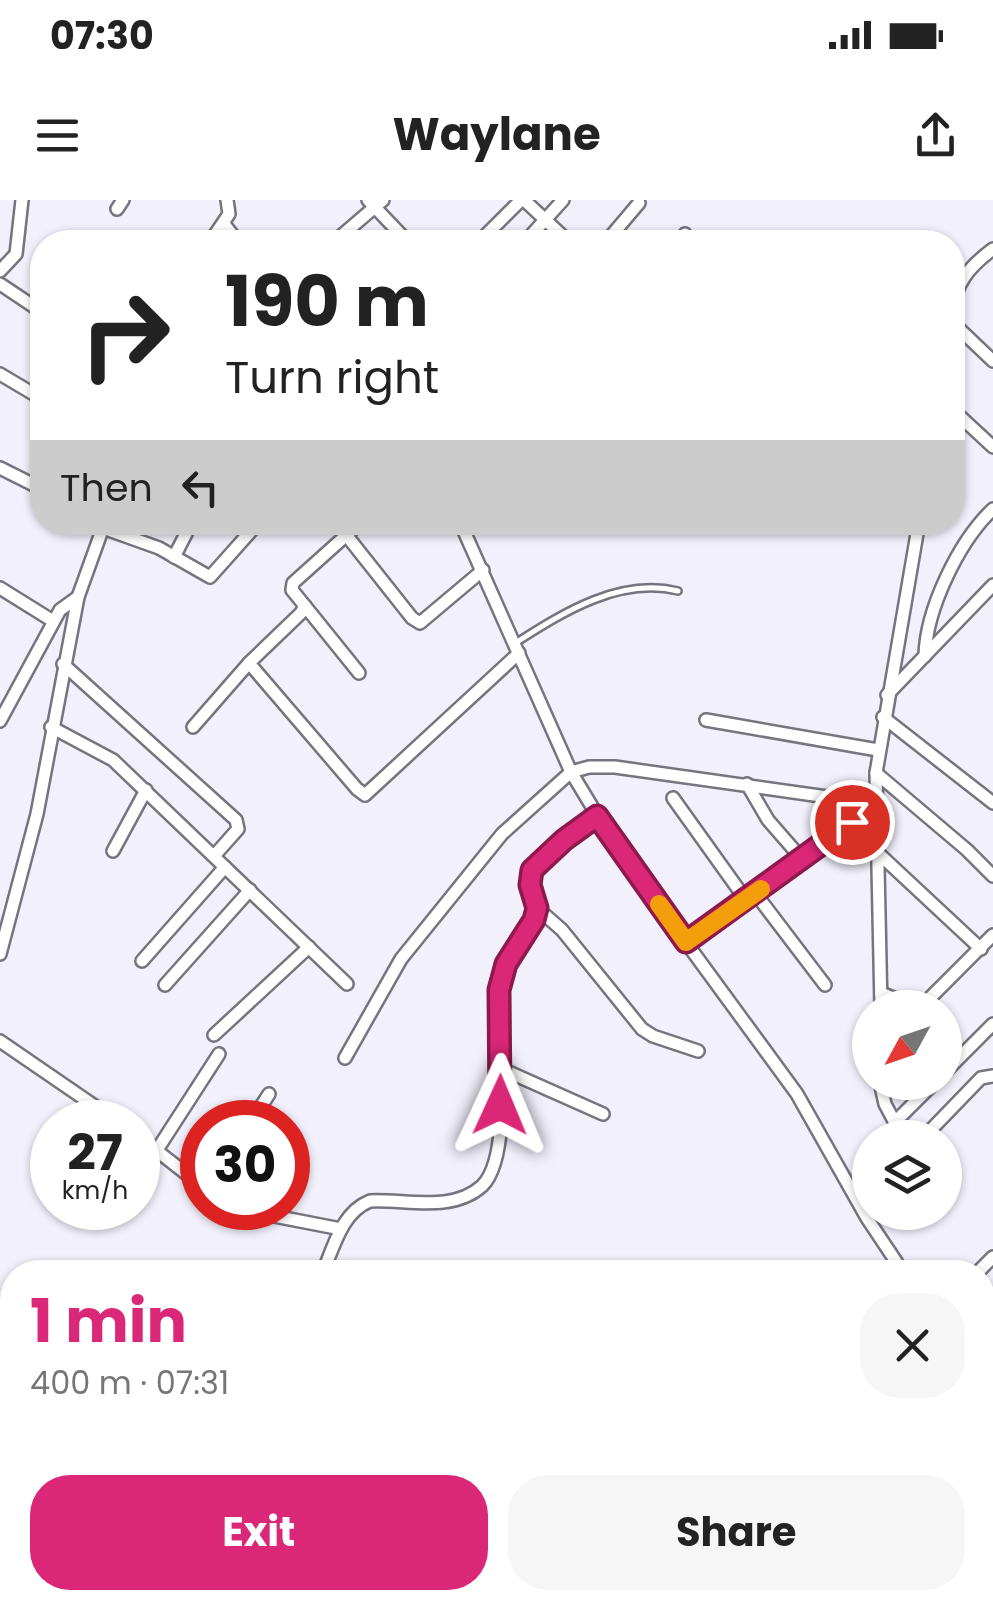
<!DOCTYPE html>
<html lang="en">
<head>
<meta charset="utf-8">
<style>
  body { margin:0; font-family:Poppins,sans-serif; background:#f6f6f6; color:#222; height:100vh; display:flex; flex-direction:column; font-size:38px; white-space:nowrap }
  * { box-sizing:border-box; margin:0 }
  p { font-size:32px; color:#767676 }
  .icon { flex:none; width:55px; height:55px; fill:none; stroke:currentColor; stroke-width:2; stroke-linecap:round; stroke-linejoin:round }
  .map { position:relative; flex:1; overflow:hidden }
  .details { position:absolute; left:0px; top:1060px; width:995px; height:350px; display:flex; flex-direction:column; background:#fff; border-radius:40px 40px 0 0; box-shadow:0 2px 8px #0004 }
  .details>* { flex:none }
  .guide { position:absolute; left:30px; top:30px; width:935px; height:305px; border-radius:40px; box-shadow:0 2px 8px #0004; background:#fff; color:#222; overflow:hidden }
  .needle { width:65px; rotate:230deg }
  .controls { position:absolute; left:852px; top:790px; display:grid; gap:20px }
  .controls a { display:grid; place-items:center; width:110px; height:110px; border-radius:50%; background:#fff; box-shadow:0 2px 8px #0004; font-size:50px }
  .speed { position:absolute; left:30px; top:900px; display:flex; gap:20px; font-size:50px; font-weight:700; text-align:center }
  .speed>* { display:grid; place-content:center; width:130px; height:130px; border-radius:50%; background:#fff; box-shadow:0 2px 8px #0004; line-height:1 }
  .speed small { font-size:25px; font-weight:400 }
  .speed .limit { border:15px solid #d22; background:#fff; color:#111 }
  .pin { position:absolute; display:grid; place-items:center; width:85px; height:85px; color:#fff; margin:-42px; border:5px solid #fff; border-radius:50%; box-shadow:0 2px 10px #0007 }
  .me { position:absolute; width:110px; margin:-55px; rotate:1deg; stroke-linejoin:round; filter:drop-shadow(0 0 8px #0008) }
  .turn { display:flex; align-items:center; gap:35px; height:210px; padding:0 30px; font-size:45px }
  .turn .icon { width:130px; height:130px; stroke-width:2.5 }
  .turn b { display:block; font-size:70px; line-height:85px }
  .then { display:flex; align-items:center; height:95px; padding:0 30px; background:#0003; gap:20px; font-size:38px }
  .round { display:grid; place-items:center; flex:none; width:105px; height:105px; border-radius:40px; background:#f6f6f6 }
  .head { display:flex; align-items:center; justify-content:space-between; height:170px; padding:0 30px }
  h1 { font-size:60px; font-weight:700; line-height:75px; color:#db2777 }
  .cta { display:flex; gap:20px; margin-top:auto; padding:20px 30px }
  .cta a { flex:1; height:115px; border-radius:40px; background:#db2777; color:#fff; font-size:40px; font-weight:700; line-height:115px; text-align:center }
  .cta a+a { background:#f6f6f6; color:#222 }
  .status { display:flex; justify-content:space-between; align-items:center; height:70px; padding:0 50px; background:#fff; direction:ltr }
  .status svg { height:28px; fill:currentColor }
  header { display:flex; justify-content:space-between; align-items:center; height:130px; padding:0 30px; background:#fff; font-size:45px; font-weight:700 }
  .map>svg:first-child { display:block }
</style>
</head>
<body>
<div class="status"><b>07:30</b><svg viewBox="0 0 49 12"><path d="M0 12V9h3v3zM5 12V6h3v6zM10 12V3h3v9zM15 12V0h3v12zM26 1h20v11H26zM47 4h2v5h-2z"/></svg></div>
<header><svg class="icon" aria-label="menu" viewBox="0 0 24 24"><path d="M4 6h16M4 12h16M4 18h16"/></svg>Waylane<svg class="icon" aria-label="share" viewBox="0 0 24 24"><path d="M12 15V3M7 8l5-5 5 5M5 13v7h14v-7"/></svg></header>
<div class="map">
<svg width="993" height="1410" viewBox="0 0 993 1410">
  <rect width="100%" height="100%" fill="#f1f0fb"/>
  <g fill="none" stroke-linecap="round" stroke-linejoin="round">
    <g stroke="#75757e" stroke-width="10">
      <path id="lane" d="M 517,442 C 564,412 620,377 678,391"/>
    </g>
    <g stroke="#75757e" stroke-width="16">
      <g id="street">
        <path d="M 368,0 L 408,42"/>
        <path d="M 524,0 L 569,42"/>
        <path d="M 117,9 L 123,0"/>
        <path d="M 224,24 L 238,42"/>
        <path d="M 210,42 L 229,14 L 227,0"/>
        <path d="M 334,42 L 383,0"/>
        <path d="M 479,42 L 521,0"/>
        <path d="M 525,42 L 563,0"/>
        <path d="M 606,42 L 639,3"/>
        <path d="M 679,42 L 685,34"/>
        <path d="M 0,71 L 16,54 L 22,0"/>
        <path d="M 0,84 L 42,112"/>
        <path d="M 952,114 C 954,84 970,66 993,49"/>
        <path d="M 952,122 L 993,161"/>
        <path d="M 952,132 L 952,166"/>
        <path d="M 0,174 L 42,199"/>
        <path d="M 952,209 L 993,247"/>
        <path d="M 0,268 L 42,289"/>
        <path d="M 460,322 L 571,572 L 617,648 L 797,894 L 867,1018 L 903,1072"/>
        <path d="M 103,328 L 159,348 L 210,377 L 259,322"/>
        <path d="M 347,336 L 412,418 L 420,423 L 483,370"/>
        <path d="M 174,357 L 192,322"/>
        <path d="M 0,388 L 53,421"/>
        <path d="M 305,406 L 359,473"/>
        <path d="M 925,456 C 926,409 959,341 993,309"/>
        <path d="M 249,463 L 357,589 L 365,595 L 519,453"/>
        <path d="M 63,464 L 236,620 L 238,629 L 214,656"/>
        <path d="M 887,495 L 993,385"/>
        <path d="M 883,517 L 993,603"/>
        <path d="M 706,520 L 878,550"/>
        <path d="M 0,521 L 60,410 L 78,397"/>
        <path d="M 51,527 L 113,560 L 347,784"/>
        <path d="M 193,527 L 249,463 L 301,413 L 305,406 L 292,390 L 293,383 L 361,322"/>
        <path d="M 876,573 L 967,650 L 993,676"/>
        <path d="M 747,584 L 768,620 L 802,659"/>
        <path d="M 673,598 L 746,700"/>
        <path d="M 113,651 L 146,590"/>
        <path d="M 877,652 L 981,749"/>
        <path d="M 755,693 L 825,785"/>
        <path d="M 537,708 L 562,730 L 642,829 L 653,836 L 698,851"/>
        <path d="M 686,742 L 877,604"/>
        <path d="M 0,754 L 37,614 L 78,397 L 105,322"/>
        <path d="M 142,761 L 225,667"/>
        <path d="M 165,785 L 250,690"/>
        <path d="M 881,793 L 913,806 L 923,805 L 993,735"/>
        <path d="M 881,808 L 876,573 L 919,322"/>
        <path d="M 214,835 L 309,747"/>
        <path d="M 0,841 L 118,922"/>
        <path d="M 345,858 L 401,759 L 502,634 L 571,572 L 589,567 L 615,567 L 877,604"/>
        <path d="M 502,869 L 603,914"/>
        <path d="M 945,872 L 993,824"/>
        <path d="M 880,882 L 885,904 L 903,938"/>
        <path d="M 251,922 L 269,894"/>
        <path d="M 895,922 L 935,882"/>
        <path d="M 138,936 L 202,986"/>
        <path d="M 923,938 L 981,878 L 993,876"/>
        <path d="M 157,950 L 219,854"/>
        <path d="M 233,1008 L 341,1029"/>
        <path d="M 323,1072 C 334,1046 342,1012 370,1001 C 406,999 452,1013 482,986 C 514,955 497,835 499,790 C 500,761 527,742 535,715 C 539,699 528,686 532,670 L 564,640 L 597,616"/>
        <path d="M 978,1072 L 993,1057"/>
        <path d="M 0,1131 L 12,1136"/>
        <path d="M 982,1147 L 993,1136"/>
        <path d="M 982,1191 L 993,1206"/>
        <path d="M 0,1211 L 12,1207"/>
        <path d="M 982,1252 L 993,1273"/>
        <path d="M 0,1273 L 12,1231"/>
        <path d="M 0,1351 L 12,1354"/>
        <path d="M 26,1410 L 29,1398"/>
        <path d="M 92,1410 L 96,1398"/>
        <path d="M 184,1410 L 189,1398"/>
      </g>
    </g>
    <use href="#lane" stroke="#fff" stroke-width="5"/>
    <use href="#street" stroke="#fff" stroke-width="11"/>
  </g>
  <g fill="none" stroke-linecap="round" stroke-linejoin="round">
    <g stroke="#8e194d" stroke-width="25">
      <path id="route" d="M 500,905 L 499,790 L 506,764 L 534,720 L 537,708 L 530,685 L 532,670 L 564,640 L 597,616 L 686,742 L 852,622"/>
    </g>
    <use href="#route" stroke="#db2777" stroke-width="18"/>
    <path stroke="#f59e0b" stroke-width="18" d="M 659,704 L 686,742 L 761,689"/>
  </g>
</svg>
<div class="controls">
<a><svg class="needle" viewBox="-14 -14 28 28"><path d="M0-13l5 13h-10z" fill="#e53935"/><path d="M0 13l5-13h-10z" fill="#767676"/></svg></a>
<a><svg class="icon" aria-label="layers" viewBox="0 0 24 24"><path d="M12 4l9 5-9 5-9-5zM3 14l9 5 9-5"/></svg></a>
</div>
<div class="speed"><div>27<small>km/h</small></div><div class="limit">30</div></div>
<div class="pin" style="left:852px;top:622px;background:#d93025"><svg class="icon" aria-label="arrive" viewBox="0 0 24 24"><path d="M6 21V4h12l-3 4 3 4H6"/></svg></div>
<svg class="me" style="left:500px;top:905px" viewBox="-20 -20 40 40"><path d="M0-17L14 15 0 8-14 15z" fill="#db2777" stroke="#fff" stroke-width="4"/></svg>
<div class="guide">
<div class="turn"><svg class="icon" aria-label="right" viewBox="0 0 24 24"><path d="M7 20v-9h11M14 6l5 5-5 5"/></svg><div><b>190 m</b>Turn right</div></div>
<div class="then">Then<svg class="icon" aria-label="left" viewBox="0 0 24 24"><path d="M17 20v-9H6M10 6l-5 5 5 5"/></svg></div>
</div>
<section class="details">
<div class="head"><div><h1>1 min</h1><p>400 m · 07:31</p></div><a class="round"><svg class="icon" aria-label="close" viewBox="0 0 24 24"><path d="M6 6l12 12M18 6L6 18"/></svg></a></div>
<div class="cta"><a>Exit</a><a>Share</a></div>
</section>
</div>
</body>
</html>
